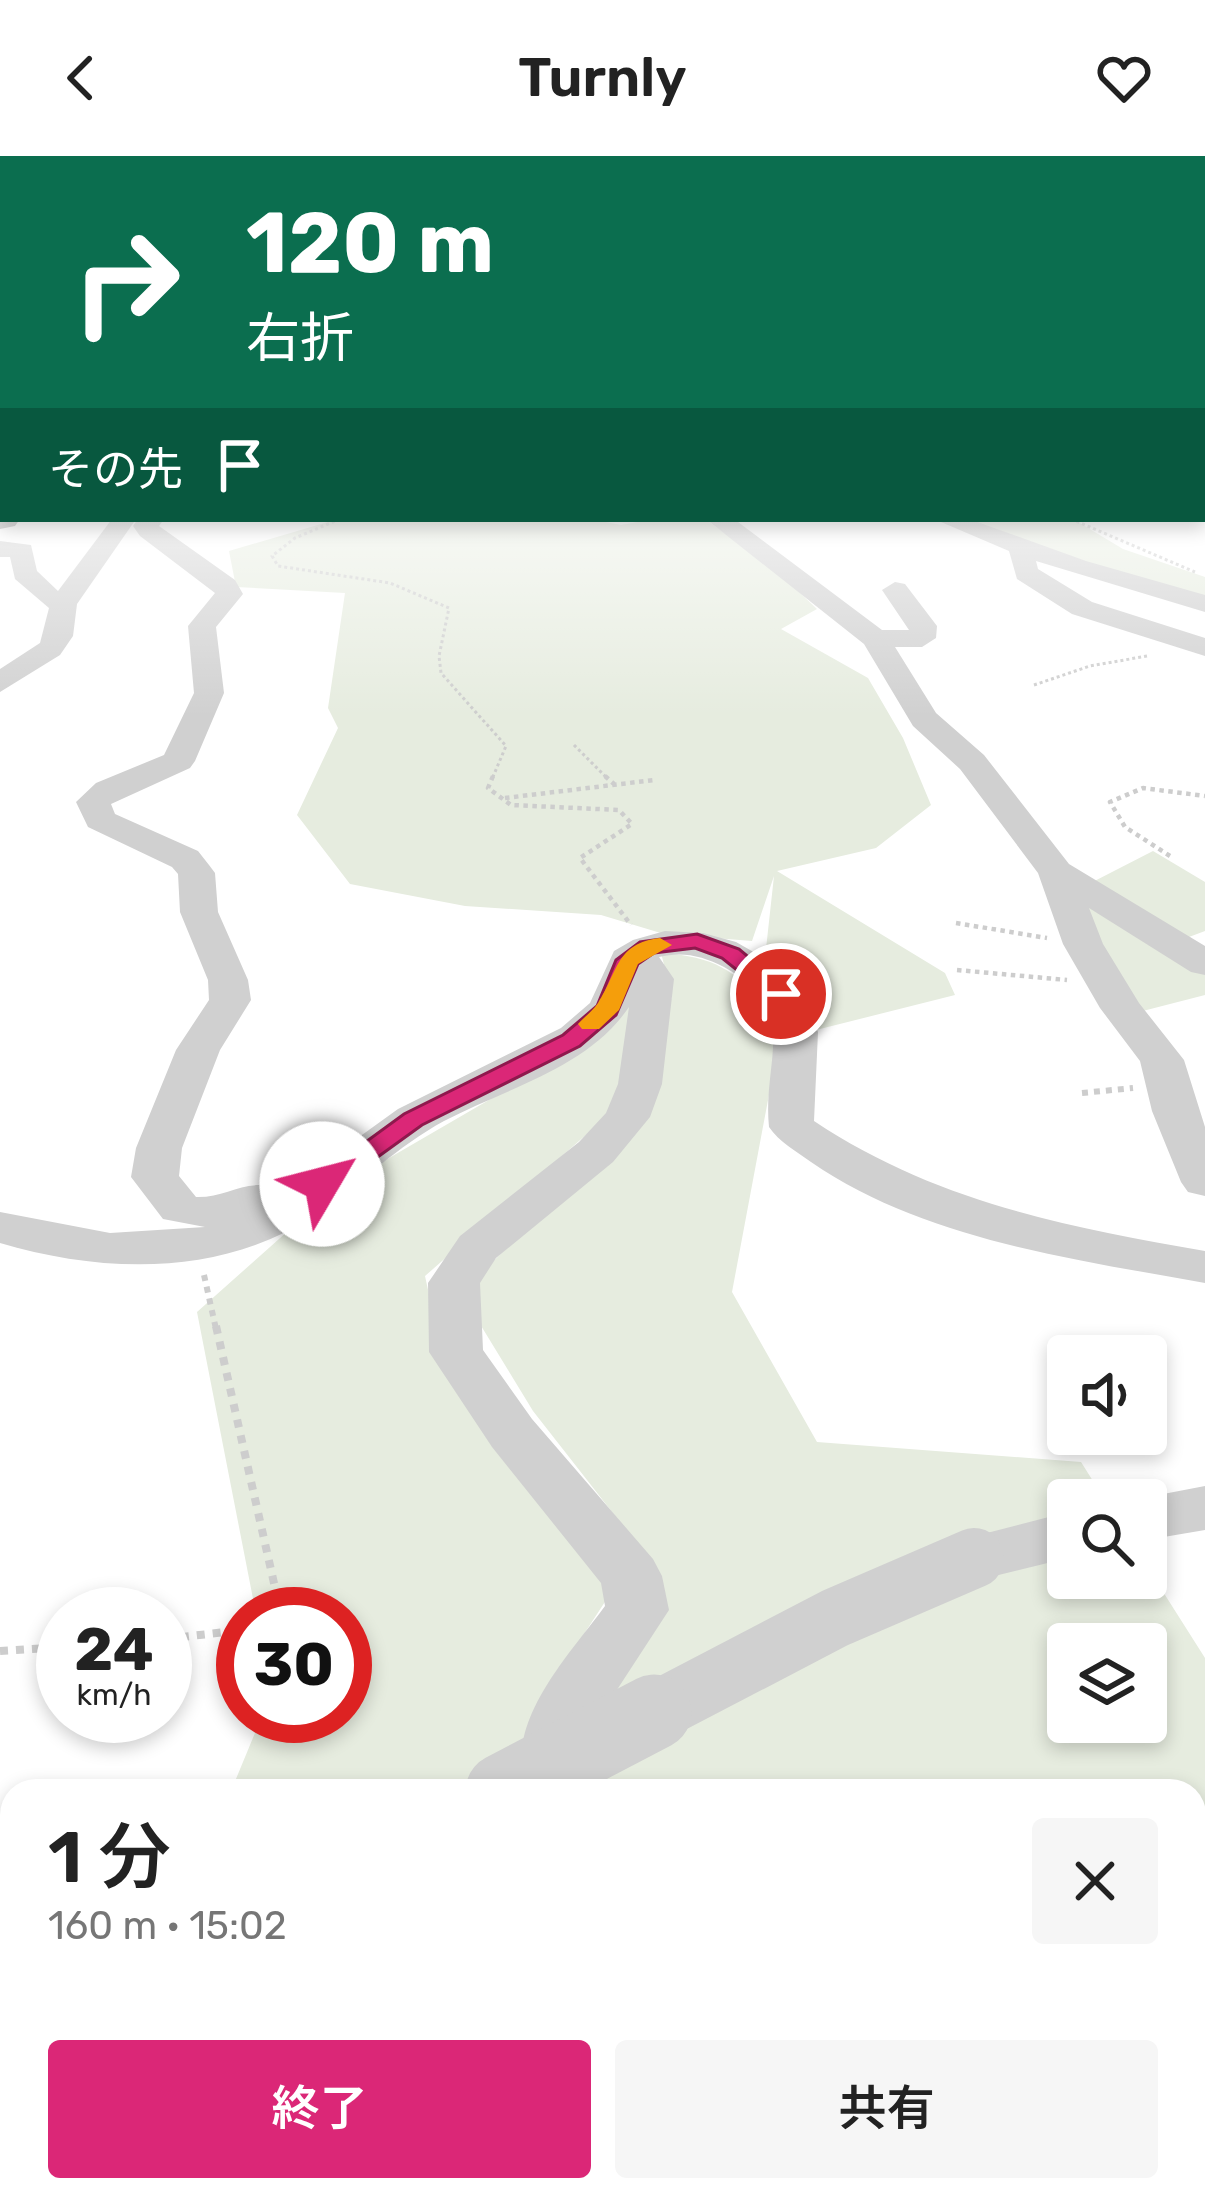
<!DOCTYPE html>
<html lang="ja">
<head>
<meta charset="utf-8">
<style>
  body { margin:0; font-family:Rubik,"Noto Sans JP",sans-serif; background:#f6f6f6; color:#222; height:100vh; display:flex; flex-direction:column; font-size:45px; white-space:nowrap }
  * { box-sizing:border-box; margin:0 }
  p { font-size:39px; color:#767676 }
  .icon { flex:none; width:66px; height:66px; fill:none; stroke:currentColor; stroke-width:2; stroke-linecap:round; stroke-linejoin:round }
  .map { position:relative; flex:1; overflow:hidden }
  .side { position:absolute; left:0px; top:1623px; width:1206px; height:423px; display:flex; flex-direction:column; background:#fff; border-radius:36px 36px 0 0; box-shadow:0 6px 18px #0003 }
  .side>* { flex:none }
  .hud { position:absolute; left:0px; top:0px; width:1206px; height:366px; box-shadow:0 6px 18px #0003; background:#0b6e4f; color:#fff; overflow:hidden }
  .buttons { position:absolute; left:1047px; top:1179px; display:grid; gap:24px }
  .buttons a { display:grid; place-items:center; width:120px; height:120px; border-radius:12px; background:#fff; box-shadow:0 6px 18px #0003; font-size:60px }
  .speed { position:absolute; left:36px; top:1431px; display:flex; gap:24px; font-size:60px; font-weight:700; text-align:center }
  .speed>* { display:grid; place-content:center; width:156px; height:156px; border-radius:50%; background:#fff; box-shadow:0 6px 18px #0003; line-height:1 }
  .speed small { font-size:30px; font-weight:400 }
  .speed .limit { border:18px solid #d22; background:#fff; color:#111 }
  .pin { position:absolute; display:grid; place-items:center; width:102px; height:102px; color:#fff; margin:-51px; border:6px solid #fff; border-radius:50%; box-shadow:0 3px 12px #0007 }
  .me { position:absolute; width:132px; margin:-66px; rotate:53deg; stroke-linejoin:round; filter:drop-shadow(0 0 9px #0008) }
  .turn { display:flex; align-items:center; gap:42px; height:252px; padding:0 48px; font-size:54px }
  .turn .icon { width:156px; height:156px; stroke-width:2.5 }
  .turn b { display:block; font-size:84px; line-height:102px }
  .then { display:flex; align-items:center; height:114px; padding:0 48px; background:#0003; gap:24px; font-size:45px }
  .round { display:grid; place-items:center; flex:none; width:126px; height:126px; border-radius:12px; background:#f6f6f6 }
  .overview { display:flex; align-items:center; justify-content:space-between; height:204px; padding:0 48px }
  h1 { font-size:72px; font-weight:600; line-height:90px }
  .button { display:flex; gap:24px; margin-top:auto; padding:24px 48px }
  .button a { flex:1; height:138px; border-radius:12px; background:#db2777; color:#fff; font-size:48px; font-weight:600; line-height:138px; text-align:center }
  .button a+a { background:#f6f6f6; color:#222 }
  header { display:flex; justify-content:space-between; align-items:center; height:156px; padding:0 48px; background:#fff; font-size:54px; font-weight:600 }
  .map>svg:first-child { display:block }
</style>
</head>
<body>
<header><svg class="icon" aria-label="back" viewBox="0 0 24 24"><path d="M15 5l-7 7 7 7"/></svg>Turnly<svg class="icon" aria-label="heart" viewBox="0 0 24 24"><path d="M12 20l-8-8c-3-5 5-10 8-4 3-6 11-1 8 4z"/></svg></header>
<div class="map">
<svg width="1205" height="2044" viewBox="0 0 1205 2044">
  <rect width="100%" height="100%" fill="#fff"/>
  <g fill="#e6ecdf" fill-rule="evenodd">
    <path d="M 338,363 L 590,363 L 621,369 L 655,363 L 705,363 L 778,416 L 817,453 L 781,473 L 868,522 L 903,582 L 931,649 L 876,692 L 777,715 L 945,817 L 955,839 L 808,876 L 764,811 L 774,720 L 752,785 L 664,778 L 601,759 L 465,750 L 350,728 L 297,659 L 338,572 L 328,552 L 345,437 L 236,431 L 229,395 Z"/>
    <path d="M 962,363 L 1073,363 L 1123,393 L 1205,421 L 1205,441 L 1032,391 Z"/>
    <path d="M 1153,695 L 1205,726 L 1205,775 L 1173,787 L 1205,814 L 1205,839 L 1135,857 L 1077,734 Z"/>
    <path d="M 661,797 C 726,801 738,821 783,864 L 732,1136 L 817,1286 L 1081,1306 L 1105,1344 L 1068,1344 L 1068,1422 L 1146,1422 L 1146,1409 L 1205,1502 L 1205,2044 L 813,2044 L 804,2034 L 1194,2034 L 1194,1635 L 575,1635 L 652,1407 L 533,1255 L 472,1155 L 475,1123 L 635,966 L 672,840 ZM 1068,1488 L 1146,1488 L 1146,1566 L 1068,1566 Z"/>
    <path d="M 631,842 L 640,843 L 611,957 L 425,1120 L 446,1217 L 614,1432 L 537,1550 L 537,1635 L 231,1635 L 262,1560 L 345,1560 L 345,1458 L 256,1458 L 197,1156 L 334,1034 L 585,888 Z"/>
    <path d="M 73,2034 L 417,2034 L 414,2044 L 70,2044 Z"/>
  </g>
  <path fill="#1a1a1a" stroke="#5f5f5f" stroke-width="3" d="M 482,2034 L 683,2034 L 681,2044 L 479,2044 Z"/>
  <g fill="none" stroke-linecap="round" stroke-linejoin="round">
    <g stroke="#cdcdcd" stroke-width="3" stroke-dasharray="3 3" stroke-linecap="butt">
      <path d="M 340,363 L 295,382 L 272,400 L 278,410 L 390,427 L 449,452 L 439,500 L 441,517 L 506,590 L 492,623"/>
      <path d="M 1071,363 L 1195,416"/>
      <path d="M 1034,529 L 1090,510 L 1147,500"/>
      <path d="M 574,589 L 608,623"/>
    </g>
    <g stroke="#cdcdcd" stroke-width="4.5" stroke-dasharray="4.5 4.5" stroke-linecap="butt">
      <path d="M 493,620 L 488,632 L 511,649 L 619,654 L 632,668 L 580,702 L 631,769"/>
      <path d="M 605,620 L 614,628"/>
      <path d="M 505,642 L 654,624"/>
      <path d="M 1170,700 L 1125,671 L 1110,646 L 1143,632 L 1205,640"/>
      <path d="M 956,767 L 1047,782"/>
      <path d="M 957,814 L 1067,824"/>
    </g>
    <g stroke="#cdcdcd" stroke-width="6" stroke-dasharray="6 6" stroke-linecap="butt">
      <path d="M 1082,937 L 1133,932"/>
      <path d="M 204,1119 L 216,1173"/>
    </g>
    <g stroke="#cdcdcd" stroke-width="8" stroke-dasharray="8 8" stroke-linecap="butt">
      <path d="M 216,1170 L 276,1436 L 265,1458"/>
      <path d="M 165,1483 L 243,1474"/>
      <path d="M 0,1495 L 63,1491"/>
    </g>
    <path stroke="#cdcdcd" stroke-width="9" stroke-dasharray="9 9" stroke-linecap="butt" d="M 0,1849 L 12,1843"/>
    <g fill="#d0d0d0" fill-rule="evenodd">
      <rect x="1203" y="303" width="2" height="14"/>
      <path d="M 112,363 L 136,363 L 77,448 L 73,480 L 60,499 L 0,536 L 0,513 L 40,487 L 49,452 L 15,423 L 10,401 L 0,401 L 0,385 L 31,389 L 37,415 L 58,435 Z"/>
      <path d="M 138,363 L 164,363 L 159,370 L 235,424 L 243,438 L 216,471 L 224,537 L 195,605 L 190,612 L 111,648 L 115,658 L 198,695 L 209,709 L 215,717 L 218,756 L 248,824 L 251,844 L 220,894 L 182,992 L 179,1020 L 196,1041 C 225,1042 245,1023 274,1031 L 280,1038 L 398,953 L 561,872 L 590,847 L 614,795 L 633,784 L 665,775 L 703,777 L 736,786 L 771,806 L 797,832 L 818,876 L 814,965 C 934,1045 1066,1071 1205,1095 L 1205,1127 C 1074,1103 924,1084 811,1006 C 796,995 779,986 769,971 C 762,903 802,854 724,811 C 703,800 682,795 659,801 L 674,823 L 662,928 L 650,961 L 613,1006 L 496,1102 L 480,1127 L 483,1194 L 532,1263 L 653,1403 L 662,1420 L 669,1454 L 594,1569 L 593,1624 L 587,1635 L 529,1635 C 498,1572 570,1498 605,1450 L 601,1427 L 492,1291 L 429,1196 L 428,1127 L 460,1080 L 579,986 L 606,957 L 618,928 L 629,851 C 588,912 507,932 444,965 C 398,990 361,1027 318,1057 C 224,1121 105,1118 0,1087 L 0,1056 L 110,1077 L 205,1071 L 163,1063 L 131,1021 L 136,992 L 176,894 L 209,844 L 208,824 L 180,756 L 178,718 L 172,711 L 88,671 L 76,646 L 96,627 L 164,599 L 194,537 L 188,470 L 215,437 L 140,380 L 133,370 Z"/>
      <path d="M 706,363 L 734,363 L 882,474 L 909,474 L 882,434 L 895,426 L 905,428 L 937,470 L 936,482 L 922,491 L 895,491 L 936,557 L 984,599 L 1069,708 L 1205,790 L 1205,819 L 1191,816 L 1089,752 L 1103,788 L 1139,847 L 1184,904 L 1205,971 L 1205,1040 L 1188,1036 L 1181,1026 L 1152,955 L 1140,905 L 1100,852 L 1063,788 L 1038,717 L 960,613 L 913,570 L 864,488 Z"/>
      <path d="M 934,363 L 969,363 L 1086,405 L 1205,439 L 1205,456 L 1036,405 L 1038,413 L 1092,446 L 1205,482 L 1205,500 L 1072,458 L 1017,423 L 1009,395 Z"/>
      <path d="M 1205,1330 L 1205,1374 L 1146,1384 L 1146,1344 L 1132,1344 Z"/>
      <path d="M 1068,1356 L 1068,1402 L 974,1425 L 952,1418 L 943,1402 L 952,1386 Z"/>
      <path d="M 12,1934 L 12,2021 L 0,2026 L 0,1939 Z"/>
      <path d="M 720,2034 L 810,2034 L 814,2044 L 724,2044 Z"/>
    </g>
    <path fill="#9a9a9a" fill-rule="evenodd" d="M 0,353 L 3,363 L 20,363 L 15,370 L 0,373 Z"/>
    <path stroke="#d0d0d0" stroke-width="60" d="M 649,1559 L 835,1462 L 974,1402"/>
    <path stroke="#d0d0d0" stroke-width="75" d="M 503,1635 L 654,1556"/>
  </g>
  <linearGradient id="sky" x2="0" y2="1"><stop stop-color="#9ec6ea"/><stop offset="0.49" stop-color="#fff"/><stop offset="1" stop-color="#fff" stop-opacity="0"/></linearGradient>
  <rect width="1205" height="560" fill="url(#sky)"/>
  <path fill="#db2777" stroke="#8e194d" stroke-width="3" d="M 697,778 L 739,793 L 793,838 L 781,845 L 773,843 L 722,802 L 695,792 L 654,797 L 638,808 L 616,859 L 580,890 L 422,969 L 332,1034 L 322,1036 L 308,1028 L 404,958 L 563,879 L 597,850 L 616,804 L 640,786 Z"/>
  <path fill="#f59e0b" d="M 660,782 L 672,789 L 638,808 L 619,854 L 599,873 L 582,873 L 578,868 C 584,861 593,855 598,847 C 618,816 616,787 660,782 Z"/>
</svg>
<div class="buttons">
<a><svg class="icon" aria-label="sound" viewBox="0 0 24 24"><path d="M4 9h4l5-4v14l-5-4H4zM17 9q2 3 0 6"/></svg></a>
<a><svg class="icon" aria-label="search" viewBox="0 0 24 24"><circle cx="10" cy="10" r="6"/><path d="M15 15l6 6"/></svg></a>
<a><svg class="icon" aria-label="layers" viewBox="0 0 24 24"><path d="M12 4l9 5-9 5-9-5zM3 14l9 5 9-5"/></svg></a>
</div>
<div class="speed"><div>24<small>km/h</small></div><div class="limit">30</div></div>
<div class="pin" style="left:781px;top:838px;background:#d93025"><svg class="icon" aria-label="arrive" viewBox="0 0 24 24"><path d="M6 21V4h12l-3 4 3 4H6"/></svg></div>
<svg class="me" style="left:322px;top:1028px" viewBox="-20 -20 40 40"><circle r="19" fill="#fff"/><path d="M0-13L10 11 0 6-10 11z" fill="#db2777"/></svg>
<div class="hud">
<div class="turn"><svg class="icon" aria-label="right" viewBox="0 0 24 24"><path d="M7 20v-9h11M14 6l5 5-5 5"/></svg><div><b>120 m</b>右折</div></div>
<div class="then">その先<svg class="icon" aria-label="arrive" viewBox="0 0 24 24"><path d="M6 21V4h12l-3 4 3 4H6"/></svg></div>
</div>
<section class="side">
<div class="overview"><div><h1>1 分</h1><p>160 m · 15:02</p></div><a class="round"><svg class="icon" aria-label="close" viewBox="0 0 24 24"><path d="M6 6l12 12M18 6L6 18"/></svg></a></div>
<div class="button"><a>終了</a><a>共有</a></div>
</section>
</div>
</body>
</html>
